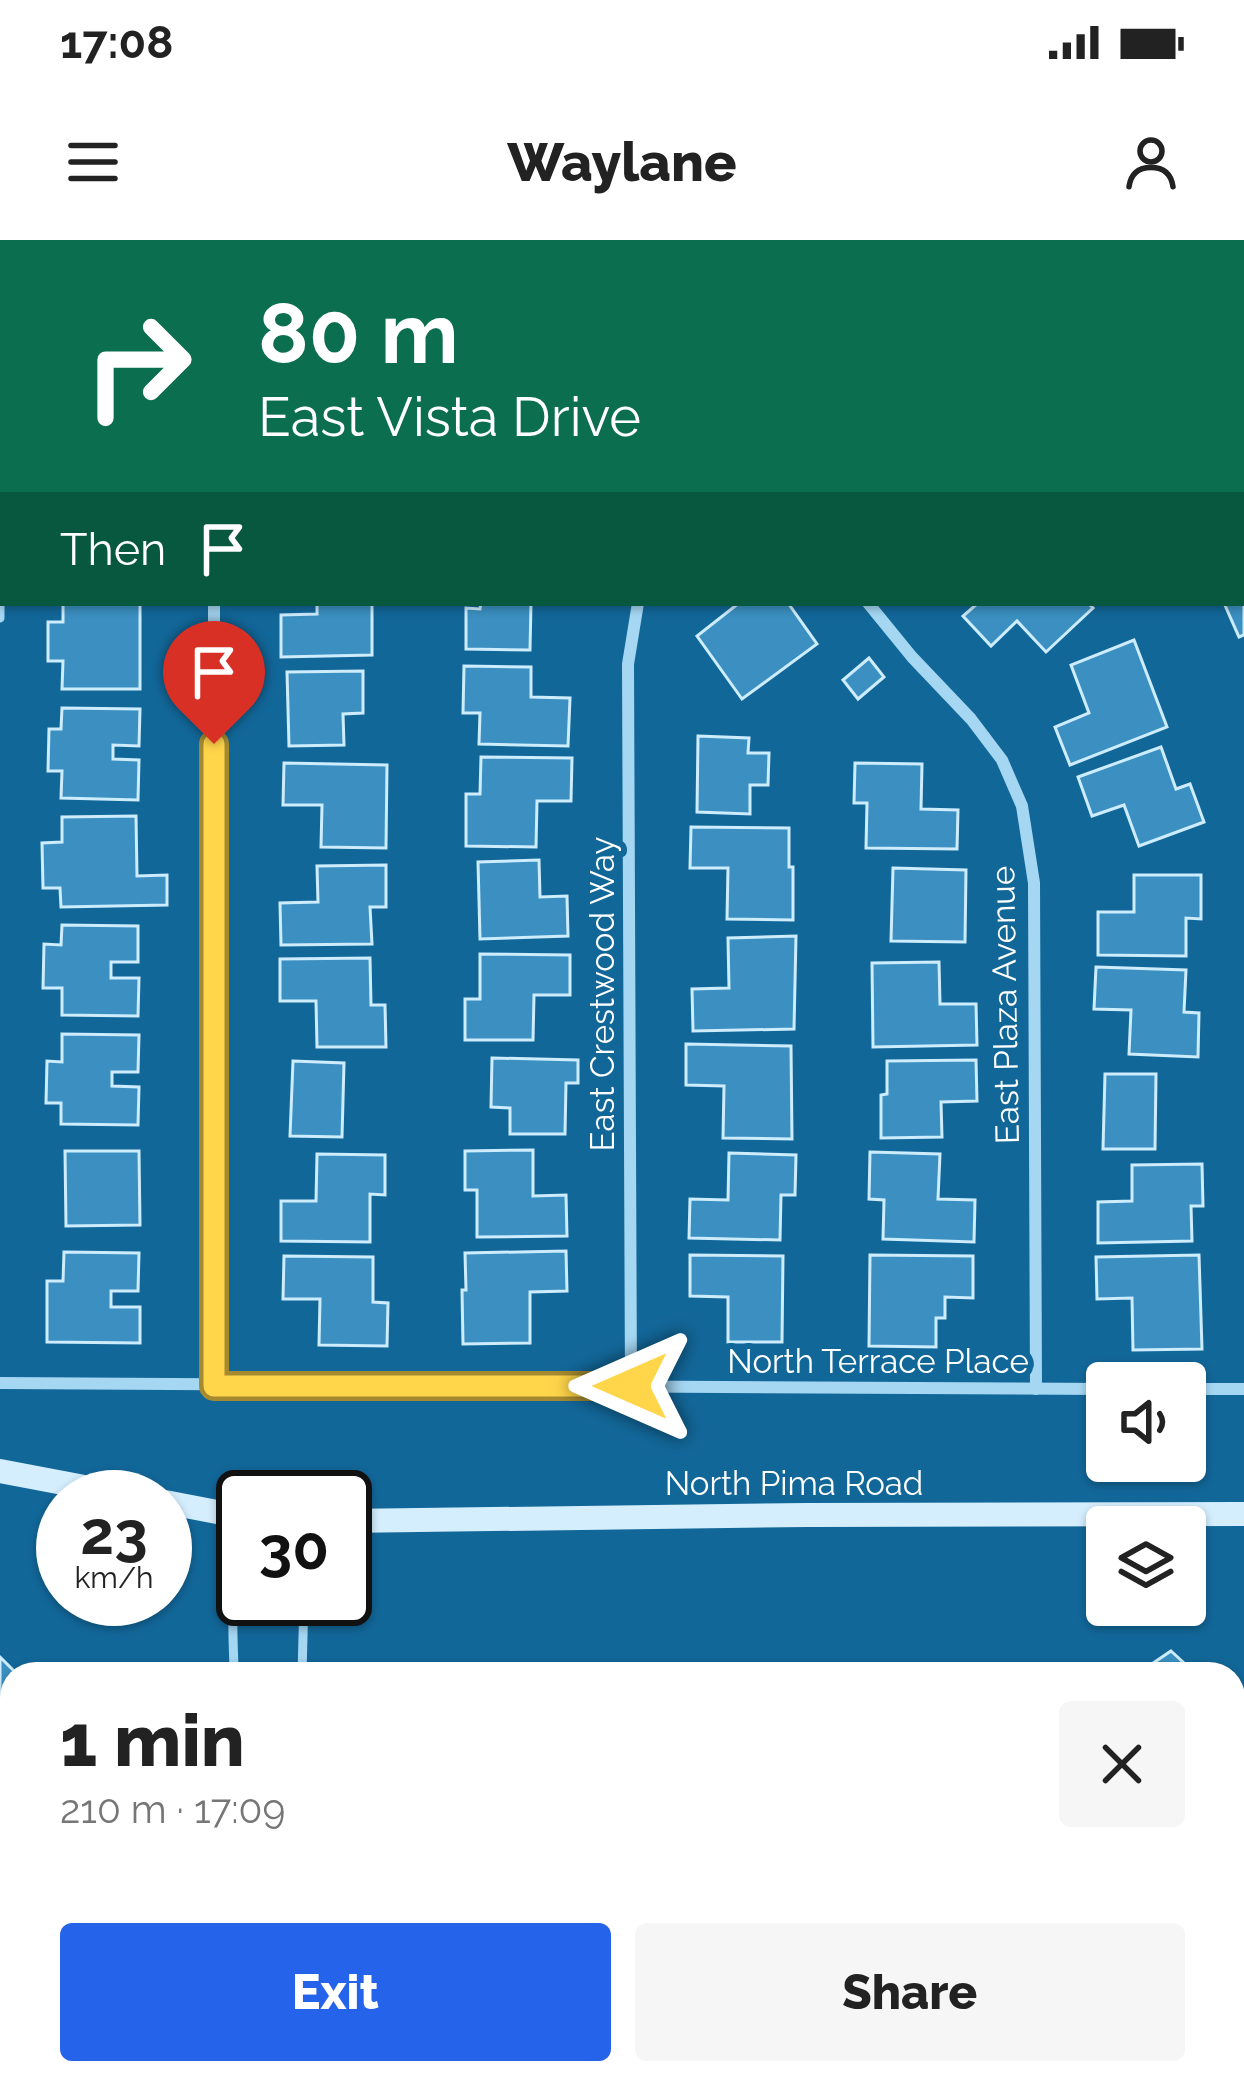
<!DOCTYPE html>
<html lang="en">
<head>
<meta charset="utf-8">
<style>
  body { margin:0; font-family:Raleway,sans-serif; background:#f6f6f6; color:#222; height:100vh; display:flex; flex-direction:column; font-size:45px; white-space:nowrap }
  * { box-sizing:border-box; margin:0 }
  p { font-size:39px; color:#767676 }
  .icon { flex:none; width:66px; height:66px; fill:none; stroke:currentColor; stroke-width:2; stroke-linecap:round; stroke-linejoin:round }
  .map { position:relative; flex:1; overflow:hidden }
  .panel { position:absolute; left:0px; top:1422px; width:1245px; height:423px; display:flex; flex-direction:column; background:#fff; border-radius:36px 36px 0 0; box-shadow:0 3px 9px #0004 }
  .panel>* { flex:none }
  .hud { position:absolute; left:0px; top:0px; width:1245px; height:366px; box-shadow:0 3px 9px #0004; background:#0b6e4f; color:#fff; overflow:hidden }
  .tools { position:absolute; left:1086px; top:1122px; display:grid; gap:24px }
  .tools a { display:grid; place-items:center; width:120px; height:120px; border-radius:12px; background:#fff; box-shadow:0 3px 9px #0004; font-size:60px }
  .speed { position:absolute; left:36px; top:1230px; display:flex; gap:24px; font-size:60px; font-weight:700; text-align:center }
  .speed>* { display:grid; place-content:center; width:156px; height:156px; border-radius:50%; background:#fff; box-shadow:0 3px 9px #0004; line-height:1 }
  .speed small { font-size:30px; font-weight:400 }
  .speed .limit { border:6px solid #111; border-radius:18px; background:#fff; color:#111 }
  .pin { position:absolute; display:grid; place-items:center; width:102px; height:102px; color:#fff; margin:-123px -51px; border-radius:50% 50% 50% 0; rotate:-45deg; box-shadow:0 0 12px #0007 }
  .pin .icon { rotate:45deg }
  .me { position:absolute; width:132px; margin:-66px; rotate:270deg; stroke-linejoin:round; filter:drop-shadow(0 0 9px #0008) }
  .turn { display:flex; align-items:center; gap:42px; height:252px; padding:0 60px; font-size:54px }
  .turn .icon { width:156px; height:156px; stroke-width:2.5 }
  .turn b { display:block; font-size:84px; line-height:102px }
  .then { display:flex; align-items:center; height:114px; padding:0 60px; background:#0003; gap:24px; font-size:45px }
  .round { display:grid; place-items:center; flex:none; width:126px; height:126px; border-radius:12px; background:#f6f6f6 }
  .headline { display:flex; align-items:center; justify-content:space-between; height:204px; padding:0 60px }
  h1 { font-size:72px; font-weight:800; line-height:90px }
  .button { display:flex; gap:24px; margin-top:auto; padding:24px 60px }
  .button a { flex:1; height:138px; border-radius:12px; background:#2563eb; color:#fff; font-size:48px; font-weight:800; line-height:138px; text-align:center }
  .button a+a { background:#f6f6f6; color:#222 }
  .status { display:flex; justify-content:space-between; align-items:center; height:84px; padding:0 60px; background:#fff; direction:ltr }
  .status svg { height:33px; fill:currentColor }
  header { display:flex; justify-content:space-between; align-items:center; height:156px; padding:0 60px; background:#fff; font-size:54px; font-weight:800 }
  .map>svg:first-child { display:block }
</style>
</head>
<body>
<div class="status"><b>17:08</b><svg viewBox="0 0 49 12"><path d="M0 12V9h3v3zM5 12V6h3v6zM10 12V3h3v9zM15 12V0h3v12zM26 1h20v11H26zM47 4h2v5h-2z"/></svg></div>
<header><svg class="icon" aria-label="menu" viewBox="0 0 24 24"><path d="M4 6h16M4 12h16M4 18h16"/></svg>Waylane<svg class="icon" aria-label="person" viewBox="0 0 24 24"><circle cx="12" cy="8" r="4"/><path d="M4 21q1-7 8-7t8 7"/></svg></header>
<div class="map">
<svg width="1244" height="1844" viewBox="0 0 1244 1844">
  <rect width="100%" height="100%" fill="#126799"/>
  <g fill="#3b90c1" stroke="#cdecfd" stroke-width="3">
    <path d="M 1244,347 L 1244,395 L 1239,397 L 1224,363 L 1242,363 Z"/>
    <path d="M 63,363 L 140,363 L 140,449 L 62,449 L 63,421 L 48,421 L 48,382 L 63,382 Z"/>
    <path d="M 317,363 L 384,363 L 372,363 L 372,415 L 281,417 L 281,375 L 317,374 Z"/>
    <path d="M 481,363 L 531,363 L 530,410 L 466,409 L 466,368 L 480,369 Z"/>
    <path d="M 739,363 L 788,363 L 817,404 L 742,459 L 697,396 Z"/>
    <path d="M 978,363 L 1088,363 L 1093,368 L 1046,412 L 1017,381 L 991,406 L 963,376 Z"/>
    <path d="M 1134,400 L 1167,487 L 1070,525 L 1055,487 L 1089,473 L 1071,425 Z"/>
    <path d="M 869,418 L 884,437 L 858,459 L 843,440 Z"/>
    <path d="M 464,426 L 531,427 L 531,457 L 570,458 L 568,506 L 479,504 L 480,473 L 463,473 Z"/>
    <path d="M 363,431 L 363,473 L 343,474 L 344,505 L 289,506 L 287,432 Z"/>
    <path d="M 62,468 L 140,469 L 139,506 L 113,505 L 113,519 L 139,520 L 138,560 L 61,558 L 62,531 L 48,531 L 49,489 L 61,489 Z"/>
    <path d="M 698,496 L 749,498 L 748,513 L 769,513 L 768,545 L 750,545 L 750,574 L 697,572 Z"/>
    <path d="M 1161,507 L 1176,549 L 1190,544 L 1204,582 L 1139,606 L 1124,565 L 1092,576 L 1078,537 Z"/>
    <path d="M 481,517 L 572,518 L 571,561 L 537,561 L 536,607 L 466,606 L 466,554 L 480,554 Z"/>
    <path d="M 284,523 L 387,525 L 386,608 L 321,607 L 322,565 L 283,565 Z"/>
    <path d="M 855,523 L 922,524 L 921,569 L 958,570 L 957,609 L 866,608 L 867,563 L 854,563 Z"/>
    <path d="M 136,576 L 137,636 L 167,635 L 167,665 L 61,667 L 60,648 L 43,648 L 42,603 L 62,602 L 62,577 Z"/>
    <path d="M 691,587 L 789,588 L 789,627 L 793,627 L 793,680 L 727,679 L 728,628 L 690,628 Z"/>
    <path d="M 539,620 L 540,657 L 567,656 L 568,696 L 480,699 L 478,622 Z"/>
    <path d="M 386,625 L 386,667 L 370,667 L 372,704 L 281,705 L 280,663 L 318,662 L 317,626 Z"/>
    <path d="M 893,628 L 966,630 L 965,702 L 891,701 Z"/>
    <path d="M 1134,635 L 1201,635 L 1201,679 L 1186,678 L 1186,716 L 1098,715 L 1098,672 L 1134,672 Z"/>
    <path d="M 62,685 L 138,686 L 138,722 L 111,722 L 111,738 L 139,738 L 138,776 L 62,775 L 62,748 L 43,748 L 44,704 L 61,705 Z"/>
    <path d="M 796,696 L 794,789 L 693,791 L 692,749 L 729,748 L 728,698 Z"/>
    <path d="M 480,714 L 570,715 L 570,755 L 534,755 L 533,800 L 465,800 L 465,759 L 480,759 Z"/>
    <path d="M 370,718 L 371,765 L 385,765 L 386,807 L 317,807 L 316,761 L 280,761 L 280,719 Z"/>
    <path d="M 939,722 L 940,764 L 976,764 L 977,805 L 873,807 L 872,723 Z"/>
    <path d="M 1096,727 L 1186,730 L 1184,772 L 1199,773 L 1198,817 L 1129,814 L 1131,770 L 1094,769 Z"/>
    <path d="M 62,794 L 139,795 L 138,832 L 112,832 L 112,846 L 139,847 L 138,885 L 61,884 L 61,863 L 46,863 L 47,821 L 62,822 Z"/>
    <path d="M 686,804 L 791,806 L 792,899 L 723,898 L 724,846 L 686,845 Z"/>
    <path d="M 492,818 L 578,820 L 578,843 L 566,843 L 565,894 L 510,894 L 510,868 L 491,867 Z"/>
    <path d="M 976,820 L 977,861 L 941,862 L 942,897 L 881,898 L 881,855 L 887,854 L 887,821 Z"/>
    <path d="M 293,821 L 344,823 L 342,897 L 290,896 Z"/>
    <path d="M 1105,834 L 1156,834 L 1155,909 L 1103,909 Z"/>
    <path d="M 533,910 L 533,956 L 566,955 L 567,996 L 477,997 L 477,950 L 465,950 L 465,911 Z"/>
    <path d="M 65,911 L 139,911 L 140,985 L 66,986 Z"/>
    <path d="M 870,912 L 940,914 L 938,959 L 975,960 L 974,1002 L 883,999 L 884,960 L 869,959 Z"/>
    <path d="M 729,913 L 796,915 L 795,955 L 781,955 L 780,1000 L 689,998 L 690,959 L 728,960 Z"/>
    <path d="M 317,914 L 385,915 L 385,955 L 370,954 L 370,1002 L 281,1001 L 281,961 L 316,961 Z"/>
    <path d="M 1202,924 L 1203,966 L 1191,966 L 1192,1001 L 1098,1003 L 1098,962 L 1132,961 L 1132,925 Z"/>
    <path d="M 566,1011 L 567,1051 L 530,1052 L 530,1103 L 463,1104 L 462,1050 L 466,1050 L 465,1013 Z"/>
    <path d="M 64,1012 L 139,1013 L 138,1051 L 111,1051 L 111,1067 L 140,1067 L 140,1103 L 47,1102 L 47,1041 L 63,1041 Z"/>
    <path d="M 690,1015 L 783,1016 L 782,1102 L 728,1102 L 728,1057 L 690,1056 Z"/>
    <path d="M 870,1015 L 973,1016 L 973,1058 L 945,1057 L 945,1078 L 936,1078 L 936,1107 L 869,1106 Z"/>
    <path d="M 1199,1015 L 1202,1109 L 1133,1110 L 1132,1058 L 1097,1059 L 1096,1017 Z"/>
    <path d="M 284,1016 L 373,1017 L 373,1062 L 388,1063 L 387,1106 L 319,1105 L 320,1059 L 283,1059 Z"/>
    <path d="M 1171,1411 L 1196,1434 L 1137,1434 Z"/>
    <path d="M 0,1417 L 17,1434 L 12,1434 L 12,1622 L 5,1621 L 0,1617 Z"/>
    <path d="M 0,1814 L 12,1814 L 12,1833 L 43,1833 L 43,1844 L 0,1844 Z"/>
    <rect x="80" y="1833" width="56" height="11"/>
    <path d="M 539,1833 L 817,1833 L 830,1835 L 831,1844 L 541,1844 Z"/>
    <path d="M 996,1833 L 1033,1833 L 1033,1842 L 1081,1842 L 1081,1833 L 1161,1833 L 1161,1844 L 961,1844 L 997,1843 Z"/>
  </g>
  <g fill="none" stroke-linecap="round" stroke-linejoin="round">
    <g stroke="#a5d7f3" stroke-width="9">
      <path d="M 0,378 L 1,0"/>
      <path d="M 234,1434 C 234,1405 228,1349 243,1325"/>
      <path d="M 302,1434 L 304,1359"/>
      <path d="M 269,1833 L 269,1844"/>
    </g>
    <g stroke="#a5d7f3" stroke-width="12">
      <path d="M 678,0 L 679,3"/>
      <path d="M 1116,0 L 1118,3"/>
      <path d="M 214,3 L 214,0"/>
      <path d="M 1242,172 L 1244,174"/>
      <path d="M 868,363 L 912,417 L 971,479 L 1002,520 L 1022,566 L 1034,643 L 1036,1149"/>
      <path d="M 0,1143 L 1107,1149"/>
      <path d="M 214,1146 L 214,363"/>
      <path d="M 631,1146 L 628,424 L 638,363"/>
      <path d="M 1185,1149 L 1244,1149"/>
    </g>
    <g stroke="#d4eefd" stroke-width="24">
      <path d="M 0,1231 L 137,1257"/>
      <path d="M 165,1262 L 243,1277"/>
      <path d="M 345,1281 L 807,1275 L 1244,1274"/>
    </g>
  </g>
  <g fill="none" stroke-linecap="round" stroke-linejoin="round">
    <g stroke="#a68a30" stroke-width="30">
      <path id="route" d="M 214,504 L 214,1146 L 631,1146"/>
    </g>
    <use href="#route" stroke="#ffd54a" stroke-width="21"/>
  </g>
  <g text-anchor="middle" dominant-baseline="central" stroke-width="12" stroke-linejoin="round" paint-order="stroke">
    <g font-size="33" fill="#fff" stroke="#126799">
      <text transform="translate(602 754) rotate(-90)">East Crestwood Way</text>
      <text transform="translate(1005 765) rotate(-91)">East Plaza Avenue</text>
      <text x="878" y="1121">North Terrace Place</text>
      <text x="794" y="1243">North Pima Road</text>
    </g>
  </g>
</svg>
<div class="tools">
<a><svg class="icon" aria-label="sound" viewBox="0 0 24 24"><path d="M4 9h4l5-4v14l-5-4H4zM17 9q2 3 0 6"/></svg></a>
<a><svg class="icon" aria-label="layers" viewBox="0 0 24 24"><path d="M12 4l9 5-9 5-9-5zM3 14l9 5 9-5"/></svg></a>
</div>
<div class="speed"><div>23<small>km/h</small></div><div class="limit">30</div></div>
<div class="pin" style="left:214px;top:504px;background:#d93025"><svg class="icon" aria-label="arrive" viewBox="0 0 24 24"><path d="M6 21V4h12l-3 4 3 4H6"/></svg></div>
<svg class="me" style="left:631px;top:1146px" viewBox="-20 -20 40 40"><path d="M0-17L14 15 0 8-14 15z" fill="#ffd54a" stroke="#fff" stroke-width="4"/></svg>
<div class="hud">
<div class="turn"><svg class="icon" aria-label="right" viewBox="0 0 24 24"><path d="M7 20v-9h11M14 6l5 5-5 5"/></svg><div><b>80 m</b>East Vista Drive</div></div>
<div class="then">Then<svg class="icon" aria-label="arrive" viewBox="0 0 24 24"><path d="M6 21V4h12l-3 4 3 4H6"/></svg></div>
</div>
<section class="panel">
<div class="headline"><div><h1>1 min</h1><p>210 m · 17:09</p></div><a class="round"><svg class="icon" aria-label="close" viewBox="0 0 24 24"><path d="M6 6l12 12M18 6L6 18"/></svg></a></div>
<div class="button"><a>Exit</a><a>Share</a></div>
</section>
</div>
</body>
</html>
